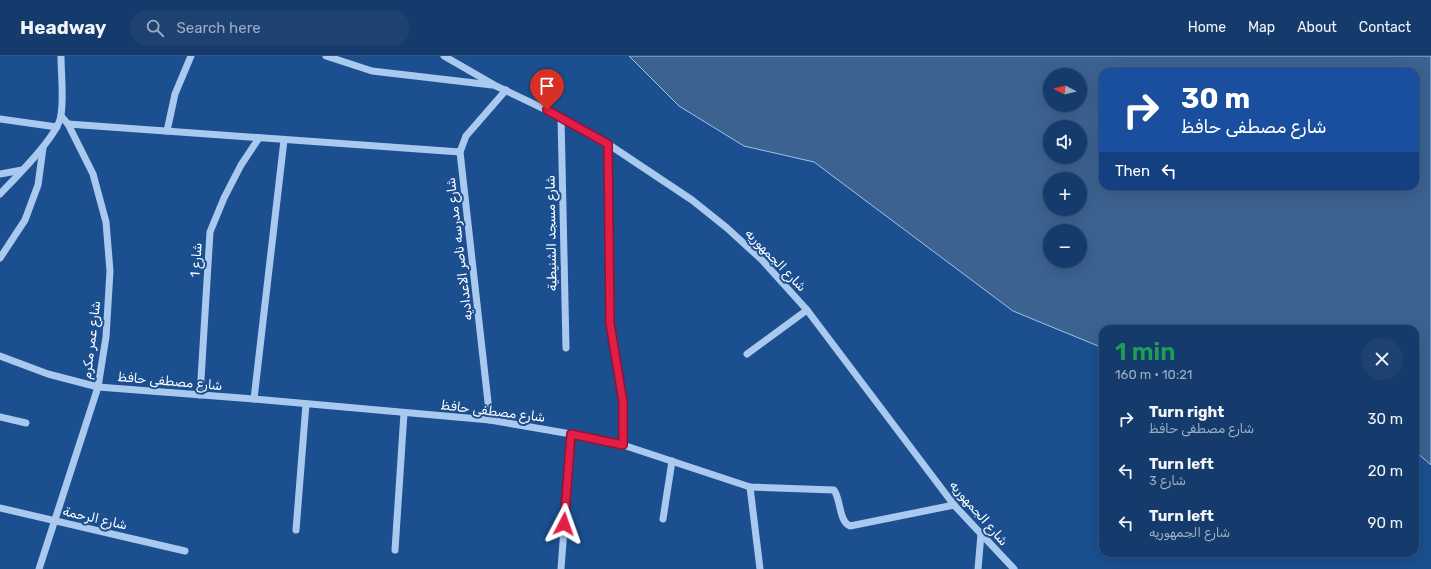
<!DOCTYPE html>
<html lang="en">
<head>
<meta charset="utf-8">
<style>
  body { margin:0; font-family:Rubik,Cairo,sans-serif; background:#1d4271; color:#f1f3f6; height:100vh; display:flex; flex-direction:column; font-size:15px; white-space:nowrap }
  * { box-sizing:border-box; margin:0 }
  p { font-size:13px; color:#9dadc1 }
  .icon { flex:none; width:22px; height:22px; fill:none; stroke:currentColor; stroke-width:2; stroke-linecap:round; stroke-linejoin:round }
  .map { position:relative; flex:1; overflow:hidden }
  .side { position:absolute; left:1099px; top:269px; width:320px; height:232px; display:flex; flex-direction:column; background:#143b6b; border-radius:12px; box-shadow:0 4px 16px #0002,0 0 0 1px #33557e }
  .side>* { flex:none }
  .top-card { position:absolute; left:1099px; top:12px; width:320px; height:122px; border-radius:12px; box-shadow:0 4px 16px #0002,0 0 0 1px #33557e; background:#1a4fa0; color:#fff; overflow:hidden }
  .needle { width:26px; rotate:277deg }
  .buttons { position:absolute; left:1043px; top:12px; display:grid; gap:8px }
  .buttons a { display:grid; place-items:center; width:44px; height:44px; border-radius:50%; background:#143b6b; box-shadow:0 4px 16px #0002,0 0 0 1px #33557e; font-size:20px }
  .pin { position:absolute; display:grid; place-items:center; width:34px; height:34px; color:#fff; margin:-41px -17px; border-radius:50% 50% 50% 0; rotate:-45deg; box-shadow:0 0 4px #0007 }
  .pin .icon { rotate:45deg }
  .me { position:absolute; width:44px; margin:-22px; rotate:4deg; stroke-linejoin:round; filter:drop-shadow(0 0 3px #0008) }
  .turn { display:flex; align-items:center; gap:14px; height:84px; padding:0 16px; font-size:18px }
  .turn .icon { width:52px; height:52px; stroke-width:2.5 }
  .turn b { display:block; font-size:28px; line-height:34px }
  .then { display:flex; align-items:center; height:38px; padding:0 16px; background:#0003; gap:8px; font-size:15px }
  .round { display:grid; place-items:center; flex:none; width:42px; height:42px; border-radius:21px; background:#1d4271 }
  .overview { display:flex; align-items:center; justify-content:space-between; height:68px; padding:0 16px }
  h1 { font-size:24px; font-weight:600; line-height:30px; color:#1e9e55 }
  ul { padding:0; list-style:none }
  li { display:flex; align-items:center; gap:12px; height:52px; padding:0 16px }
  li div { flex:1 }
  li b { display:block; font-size:15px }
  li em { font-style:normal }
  header { display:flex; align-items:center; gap:24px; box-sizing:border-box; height:56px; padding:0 20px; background:#143b6b; border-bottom:1px solid #33557e }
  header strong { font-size:19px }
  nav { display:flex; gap:22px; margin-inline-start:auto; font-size:14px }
  .search { width:280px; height:36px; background:#1d4271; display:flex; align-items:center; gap:10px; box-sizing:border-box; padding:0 14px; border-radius:22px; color:#9dadc1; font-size:15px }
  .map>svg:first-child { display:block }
</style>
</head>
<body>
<header>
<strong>Headway</strong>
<div class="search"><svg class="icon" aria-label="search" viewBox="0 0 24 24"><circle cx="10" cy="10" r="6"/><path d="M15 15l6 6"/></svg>Search here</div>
<nav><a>Home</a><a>Map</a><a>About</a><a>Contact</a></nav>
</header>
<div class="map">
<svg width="1431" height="513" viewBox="0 0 1431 513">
  <rect width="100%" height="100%" fill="#1b4f8f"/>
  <path fill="#3c6290" stroke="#9cc4f0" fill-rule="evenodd" d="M 629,0 L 1431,0 L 1431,409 L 1415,395 L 1415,273 L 1103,273 L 1103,292 L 1013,255 L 814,106 L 744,90 L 679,50 ZM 1103,16 L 1415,16 L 1415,130 L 1103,130 ZM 1050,19 L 1080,19 L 1080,49 L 1050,49 ZM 1050,71 L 1080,71 L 1080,101 L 1050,101 ZM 1050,123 L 1080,123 L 1080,153 L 1050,153 ZM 1050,175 L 1080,175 L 1080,205 L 1050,205 Z"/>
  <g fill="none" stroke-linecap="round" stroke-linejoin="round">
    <g stroke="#a9c9ee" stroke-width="7">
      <path d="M 326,0 L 372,15 L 492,29"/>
      <path d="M 444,0 L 496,30 L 561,61 L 608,88 L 692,144 L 727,172 L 762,204 L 807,254 L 954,449 L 1014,513"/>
      <path d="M 561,61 L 566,292"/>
      <path d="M 0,63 L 57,71"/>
      <path d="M 68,68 L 460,96"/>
      <path d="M 167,75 L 175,38 L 191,0"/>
      <path d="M 608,88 L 610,267 L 623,346 L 623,389"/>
      <path d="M 0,118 L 22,114"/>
      <path d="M 0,138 C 15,122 59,79 61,59 C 64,40 61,19 61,0"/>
      <path d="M 0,202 L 25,164 L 38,129 L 43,92"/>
      <path d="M 747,298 L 807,254"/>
      <path d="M 0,300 L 48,318 L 98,331 L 254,343 L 490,364 L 571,378 L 623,389 L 750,431 L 834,434 C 841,444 839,466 850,470 L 954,449"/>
      <path d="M 200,339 L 210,176 L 224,142 L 241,109 L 259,82"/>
      <path d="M 254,343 L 284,84"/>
      <path d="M 0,361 L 26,367"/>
      <path d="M 490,364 L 460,96 L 466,80 L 506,34"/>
      <path d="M 750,431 L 760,513"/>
      <path d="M 0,452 L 185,495"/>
      <path d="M 663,463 L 672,405"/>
      <path d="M 296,474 L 306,348"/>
      <path d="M 395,494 L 404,357"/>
      <path d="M 39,513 L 98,331 L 106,281 L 110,215 L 106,166 L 93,118 L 68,68 L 61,60"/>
      <path d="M 561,513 L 571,378"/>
      <path d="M 978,513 L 981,478"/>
    </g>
  </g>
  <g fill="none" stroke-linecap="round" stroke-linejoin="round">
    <g stroke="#92132f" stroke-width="10">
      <path id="route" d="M 547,54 L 608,88 L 610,267 L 623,346 L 623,389 L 571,378 L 564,468"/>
    </g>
    <use href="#route" stroke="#e11d48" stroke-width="7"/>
  </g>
  <g text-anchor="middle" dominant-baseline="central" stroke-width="4" stroke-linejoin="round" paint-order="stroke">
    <g font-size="13" fill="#fff" stroke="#1b4f8f">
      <text transform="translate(551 177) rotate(-91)">شارع مسجد الشنيطية</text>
      <text transform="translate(459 193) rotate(-97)">شارع مدرسه ناصر الاعداديه</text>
      <text transform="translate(196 204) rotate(-86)">شارع 1</text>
      <text transform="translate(776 204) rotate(46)">شارع الجمهوريه</text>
      <text transform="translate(91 284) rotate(-83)">شارع عمر مكرم</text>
      <text transform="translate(170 325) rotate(5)">شارع مصطفى حافظ</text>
      <text transform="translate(493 355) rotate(7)">شارع مصطفى حافظ</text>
      <text transform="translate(979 457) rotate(49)">شارع الجمهوريه</text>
      <text transform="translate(95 462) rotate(13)">شارع الرحمة</text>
    </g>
  </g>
</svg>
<div class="buttons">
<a><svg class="needle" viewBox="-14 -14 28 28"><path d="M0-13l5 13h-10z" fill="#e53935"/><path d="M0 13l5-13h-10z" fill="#9dadc1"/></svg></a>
<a><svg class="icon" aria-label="sound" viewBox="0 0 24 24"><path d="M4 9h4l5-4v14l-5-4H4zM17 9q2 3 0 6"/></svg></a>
<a>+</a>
<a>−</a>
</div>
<div class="pin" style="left:547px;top:54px;background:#d93025"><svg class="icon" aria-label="arrive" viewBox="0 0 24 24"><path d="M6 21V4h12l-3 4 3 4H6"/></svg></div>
<svg class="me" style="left:564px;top:468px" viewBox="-20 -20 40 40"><path d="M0-17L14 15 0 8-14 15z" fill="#e11d48" stroke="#fff" stroke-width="4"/></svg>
<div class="top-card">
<div class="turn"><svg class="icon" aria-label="right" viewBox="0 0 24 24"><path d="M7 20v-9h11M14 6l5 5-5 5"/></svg><div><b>30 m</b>شارع مصطفى حافظ</div></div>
<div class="then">Then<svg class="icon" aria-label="left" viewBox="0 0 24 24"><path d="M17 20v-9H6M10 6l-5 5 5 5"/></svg></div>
</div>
<section class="side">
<div class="overview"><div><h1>1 min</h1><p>160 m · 10:21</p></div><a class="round"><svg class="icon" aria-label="close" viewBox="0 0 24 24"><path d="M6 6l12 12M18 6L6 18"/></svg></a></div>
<ul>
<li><svg class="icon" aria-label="right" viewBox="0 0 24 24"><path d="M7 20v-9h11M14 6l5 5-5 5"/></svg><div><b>Turn right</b><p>شارع مصطفى حافظ</p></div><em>30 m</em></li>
<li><svg class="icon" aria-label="left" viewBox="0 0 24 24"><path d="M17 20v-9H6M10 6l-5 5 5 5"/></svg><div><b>Turn left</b><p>شارع 3</p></div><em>20 m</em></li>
<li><svg class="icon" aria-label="left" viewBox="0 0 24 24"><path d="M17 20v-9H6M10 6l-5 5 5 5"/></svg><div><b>Turn left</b><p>شارع الجمهوريه</p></div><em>90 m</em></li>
</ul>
</section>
</div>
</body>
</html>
